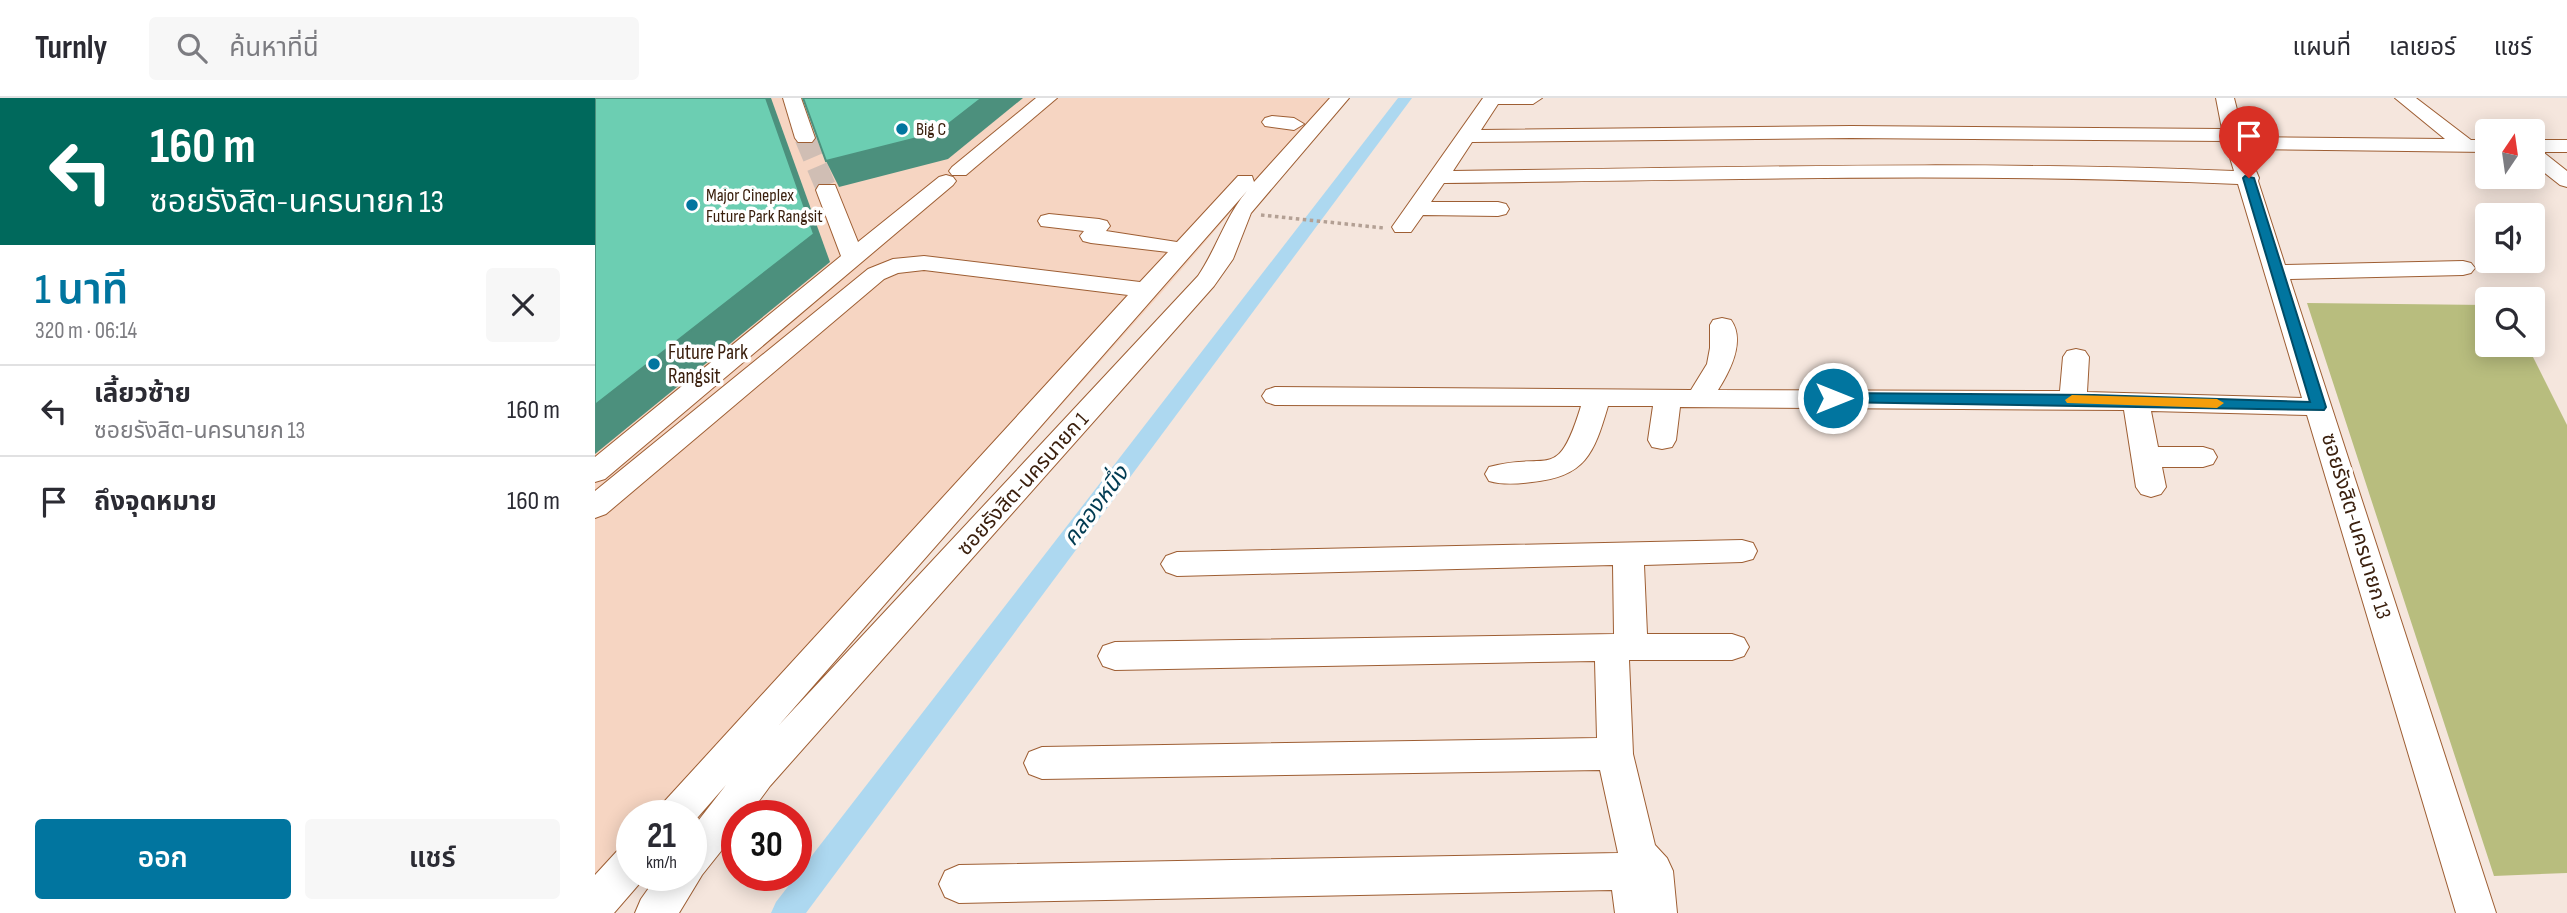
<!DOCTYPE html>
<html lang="th">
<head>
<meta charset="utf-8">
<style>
  body { margin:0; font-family:"Sofia Sans Condensed","Noto Sans Thai",sans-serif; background:#f7f7f7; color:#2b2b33; height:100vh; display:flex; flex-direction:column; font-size:26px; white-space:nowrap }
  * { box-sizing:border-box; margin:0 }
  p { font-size:23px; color:#7c7c81 }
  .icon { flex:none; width:38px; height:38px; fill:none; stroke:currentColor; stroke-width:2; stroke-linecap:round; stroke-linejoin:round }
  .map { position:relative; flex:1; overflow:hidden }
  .drawer { display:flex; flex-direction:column; background:#fff; width:595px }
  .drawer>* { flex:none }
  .top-card { background:#00695c; color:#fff; overflow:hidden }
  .needle { width:46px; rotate:13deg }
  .fabs { position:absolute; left:1880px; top:21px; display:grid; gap:14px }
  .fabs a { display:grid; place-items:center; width:70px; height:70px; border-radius:7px; background:#fff; box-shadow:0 4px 18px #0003; font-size:35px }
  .speed { position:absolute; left:21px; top:702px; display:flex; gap:14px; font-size:35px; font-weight:700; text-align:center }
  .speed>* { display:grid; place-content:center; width:91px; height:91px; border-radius:50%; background:#fff; box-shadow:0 4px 18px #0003; line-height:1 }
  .speed small { font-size:18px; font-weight:400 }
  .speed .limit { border:10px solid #d22; background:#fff; color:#111 }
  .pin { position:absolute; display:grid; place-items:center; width:60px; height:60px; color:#fff; margin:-72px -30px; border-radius:50% 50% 50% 0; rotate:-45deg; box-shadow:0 0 7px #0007 }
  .pin .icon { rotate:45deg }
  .me { position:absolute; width:77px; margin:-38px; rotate:90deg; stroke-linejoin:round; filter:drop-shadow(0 0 5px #0008) }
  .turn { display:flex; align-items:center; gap:24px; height:147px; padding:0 35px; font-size:32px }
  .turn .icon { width:91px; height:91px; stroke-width:2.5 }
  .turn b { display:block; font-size:49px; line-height:60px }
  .round { display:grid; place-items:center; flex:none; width:74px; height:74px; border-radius:7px; background:#f7f7f7 }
  .head { display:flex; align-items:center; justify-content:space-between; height:119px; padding:0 35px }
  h1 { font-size:42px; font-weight:600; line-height:52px; color:#01759f }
  .primary-button { display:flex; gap:14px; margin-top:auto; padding:14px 35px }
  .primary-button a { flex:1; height:80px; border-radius:7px; background:#01759f; color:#fff; font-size:28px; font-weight:600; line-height:80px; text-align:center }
  .primary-button a+a { background:#f7f7f7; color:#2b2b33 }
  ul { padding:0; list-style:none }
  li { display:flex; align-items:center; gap:21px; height:91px; padding:0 35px; border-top:2px solid #e1e1e2 }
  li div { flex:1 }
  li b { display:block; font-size:26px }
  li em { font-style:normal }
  header { display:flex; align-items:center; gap:42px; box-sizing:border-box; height:98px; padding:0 35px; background:#fff; border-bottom:2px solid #e1e1e2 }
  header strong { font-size:33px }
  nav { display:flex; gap:38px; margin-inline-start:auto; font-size:24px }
  .search { width:490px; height:63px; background:#f7f7f7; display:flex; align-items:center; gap:18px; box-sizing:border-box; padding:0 24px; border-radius:7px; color:#7c7c81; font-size:26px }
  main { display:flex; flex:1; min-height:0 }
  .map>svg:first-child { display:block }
</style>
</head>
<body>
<header>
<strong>Turnly</strong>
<div class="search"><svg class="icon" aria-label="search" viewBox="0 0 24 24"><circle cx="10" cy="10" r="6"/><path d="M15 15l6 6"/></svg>ค้นหาที่นี่</div>
<nav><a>แผนที่</a><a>เลเยอร์</a><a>แชร์</a></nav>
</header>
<main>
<section class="drawer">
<div class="top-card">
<div class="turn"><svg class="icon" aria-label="left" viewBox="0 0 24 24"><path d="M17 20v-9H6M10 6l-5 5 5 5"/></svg><div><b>160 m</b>ซอยรังสิต-นครนายก 13</div></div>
</div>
<div class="head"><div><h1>1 นาที</h1><p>320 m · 06:14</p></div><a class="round"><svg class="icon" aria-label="close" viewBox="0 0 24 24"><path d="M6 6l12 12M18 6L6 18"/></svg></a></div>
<ul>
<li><svg class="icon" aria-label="left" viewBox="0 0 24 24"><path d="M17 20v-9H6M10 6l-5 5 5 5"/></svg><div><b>เลี้ยวซ้าย</b><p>ซอยรังสิต-นครนายก 13</p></div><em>160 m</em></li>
<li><svg class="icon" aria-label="arrive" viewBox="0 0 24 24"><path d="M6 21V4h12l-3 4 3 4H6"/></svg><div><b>ถึงจุดหมาย</b></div><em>160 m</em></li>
</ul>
<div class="primary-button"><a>ออก</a><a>แชร์</a></div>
</section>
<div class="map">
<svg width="1972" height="815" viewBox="0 0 1972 815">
  <rect width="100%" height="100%" fill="#f5e6dd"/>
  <path fill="#f6d5c2" d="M 0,0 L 734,0 L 568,193 L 96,723 L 96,718 L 37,718 L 37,777 L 48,777 L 14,815 L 0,815 Z"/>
  <path fill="#b8bd7e" d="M 1712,205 L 1892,207 L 1892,247 L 1932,247 L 1972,327 L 1972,775 L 1899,778 Z"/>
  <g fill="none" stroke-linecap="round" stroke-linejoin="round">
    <path fill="#add8f0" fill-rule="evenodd" d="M 803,0 L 817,0 L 211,815 L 176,815 L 181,804 Z"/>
    <path stroke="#d0beb4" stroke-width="21" stroke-dasharray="21 10" stroke-linecap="butt" d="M 210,40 L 232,92"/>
    <g stroke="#9e5e33" stroke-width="2">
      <g id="minor">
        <path d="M 188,0 L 206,0 L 220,40 L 217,44 L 203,44 L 200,40 Z"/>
        <path d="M 441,0 L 462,0 L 371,77 L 357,77 L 354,73 L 357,69 Z"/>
        <path d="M 735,0 L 754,0 L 656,115 L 638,161 L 619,188 L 175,688 L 153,718 L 142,718 L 142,733 L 107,777 L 84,815 L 40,815 L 46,801 L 63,777 L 96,777 L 96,732 L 131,687 L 96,727 L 96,718 L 61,718 L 67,706 L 533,197 L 329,172 L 303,175 L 289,181 L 11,416 L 0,420 L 0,393 L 273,171 L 298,161 L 329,158 L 545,184 L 573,154 L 496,145 L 488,143 L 485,138 L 489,133 L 446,128 L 443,123 L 446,118 L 454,116 L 504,121 L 512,123 L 515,128 L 511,133 L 582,144 L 643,78 L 657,78 L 659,84 ZM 652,93 C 630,119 622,150 603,178 L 184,627 Z"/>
        <path d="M 888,0 L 947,0 L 938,6 L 903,6 L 886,32 L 1256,28 L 1627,31 L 1621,0 L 1639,0 L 1649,39 L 1850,41 L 1800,0 L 1821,0 L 1876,42 L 1892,42 L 1892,54 L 1652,51 L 1664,80 L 1663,83 L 1690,167 L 1868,163 L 1876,165 L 1880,170 L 1876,175 L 1868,177 L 1695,181 L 1901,815 L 1861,815 L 1712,317 L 1556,313 L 1563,349 L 1608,349 L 1618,352 L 1622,359 L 1618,366 L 1608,369 L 1567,369 L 1571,389 L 1566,396 L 1556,399 L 1546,396 L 1541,389 L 1529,312 L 1085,309 L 1081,342 L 1077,349 L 1067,351 L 1057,349 L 1053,342 L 1058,308 L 1013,308 C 999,356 990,379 937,384 C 922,386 908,387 894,383 L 890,376 L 894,369 C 954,352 962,387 986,308 L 680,307 L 671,304 L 667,298 L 671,292 L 680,289 L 1096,292 L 1112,266 L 1115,250 L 1115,227 L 1118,222 L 1127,220 L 1136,222 C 1151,243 1135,273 1123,292 L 1465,293 L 1468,259 L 1472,253 L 1481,251 L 1490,253 L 1494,259 L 1492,294 L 1707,300 L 1643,86 C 1378,74 1114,82 849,85 L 836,104 L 903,104 L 911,106 L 914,111 L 911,116 L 903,118 L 828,117 L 816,134 L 800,134 L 797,129 ZM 1256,40 L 1630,43 L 1639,73 C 1379,62 1118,70 858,73 L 877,44 Z"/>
        <path d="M 677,18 L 699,20 L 709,26 L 699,32 L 670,28 L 667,24 L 670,20 Z"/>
        <path d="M 1937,42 L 1972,42 L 1972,54 L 1948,54 L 1972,73 L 1972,89 L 1965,87 L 1937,65 Z"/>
        <path d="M 351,77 L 358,79 L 361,83 L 358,87 L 10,381 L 0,384 L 0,359 L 246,158 L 221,92 L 224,87 L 240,87 L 263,144 L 344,79 Z"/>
        <path d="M 1147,442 L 1158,445 L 1162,453 L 1158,461 L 1147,464 L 1049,467 L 1052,536 L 1137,536 L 1149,540 L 1154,549 L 1149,558 L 1137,562 L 1034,562 L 1038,656 L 1060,747 L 1072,760 L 1078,773 L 1082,815 L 1020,815 L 1017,792 L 364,805 L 350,799 L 344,786 L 350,773 L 364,767 L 1023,755 L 1005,672 L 447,681 L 434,676 L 429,665 L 434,654 L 447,649 L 1002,640 L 1000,563 L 520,572 L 508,568 L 503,558 L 508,548 L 520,544 L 1019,536 L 1018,467 L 582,478 L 571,474 L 566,466 L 571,458 L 582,454 Z"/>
        <path d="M 37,747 L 37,777 L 51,778 L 19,815 L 0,815 L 0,777 L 23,752 Z"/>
      </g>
    </g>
    <path stroke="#b3a094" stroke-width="3.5" stroke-dasharray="3.5 3.5" stroke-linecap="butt" d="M 666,117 L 789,130"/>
    <use href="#minor" fill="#fff" fill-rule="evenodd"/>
  </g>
  <g fill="#4c907d">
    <path d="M 171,0 L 176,0 L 235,164 L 0,356 L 0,307 Z"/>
    <path d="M 387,0 L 428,0 L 353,61 L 244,89 L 231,63 Z"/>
  </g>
  <g fill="#6cceb2" stroke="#4c907d" stroke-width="2">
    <path d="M 0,0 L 171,0 L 219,136 L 0,307 Z"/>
    <path d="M 208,0 L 387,0 L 342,35 L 231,63 Z"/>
  </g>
  <path fill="#01759f" stroke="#014c67" stroke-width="2" d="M 1650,78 L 1659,80 L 1731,309 L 1729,312 L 1238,304 L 1231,300 L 1238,295 L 1499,297 L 1715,304 L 1648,80 Z"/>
  <path fill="#f59e0b" d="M 1477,297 L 1622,301 L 1629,305 L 1622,310 L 1472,305 L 1470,302 Z"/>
  <g fill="#01759f" stroke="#fff" stroke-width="2.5">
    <circle cx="307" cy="31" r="7"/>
    <circle cx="97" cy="107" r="7"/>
    <circle cx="59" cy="266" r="7"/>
  </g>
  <g text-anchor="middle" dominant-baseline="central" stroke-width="7" stroke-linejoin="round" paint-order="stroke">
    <g font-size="18" fill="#3b200e" stroke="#fff" text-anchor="start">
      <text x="321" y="31">Big C</text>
      <text x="111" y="97">Major Cineplex<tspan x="111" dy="21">Future Park Rangsit</tspan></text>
    </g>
    <g font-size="21" fill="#3b200e" stroke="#fff" text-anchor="start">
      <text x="73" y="254">Future Park<tspan x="73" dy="24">Rangsit</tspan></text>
    </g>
    <g font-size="21" fill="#3b200e" stroke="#fff">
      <text transform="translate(428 386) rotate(-48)">ซอยรังสิต-นครนายก 1</text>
      <text transform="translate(1761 428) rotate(73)">ซอยรังสิต-นครนายก 13</text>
    </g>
    <g font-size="23" font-style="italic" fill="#003b52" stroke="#fff">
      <text transform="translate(501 408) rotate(-53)">คลองหนึ่ง</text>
    </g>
  </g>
</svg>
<div class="fabs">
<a><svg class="needle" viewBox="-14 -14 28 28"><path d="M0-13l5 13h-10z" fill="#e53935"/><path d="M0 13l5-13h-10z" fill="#7c7c81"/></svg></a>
<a><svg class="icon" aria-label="sound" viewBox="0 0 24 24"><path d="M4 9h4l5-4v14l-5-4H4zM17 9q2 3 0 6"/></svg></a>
<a><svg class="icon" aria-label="search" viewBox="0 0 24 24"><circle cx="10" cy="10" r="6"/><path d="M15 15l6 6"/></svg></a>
</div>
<div class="speed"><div>21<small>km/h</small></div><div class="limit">30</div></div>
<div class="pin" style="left:1654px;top:80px;background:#d93025"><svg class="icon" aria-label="arrive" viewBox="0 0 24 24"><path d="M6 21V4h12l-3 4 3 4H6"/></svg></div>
<svg class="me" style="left:1238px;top:300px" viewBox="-20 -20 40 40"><circle r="17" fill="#01759f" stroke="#fff" stroke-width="3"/><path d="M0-11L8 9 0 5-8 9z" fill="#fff"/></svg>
</div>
</main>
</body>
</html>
